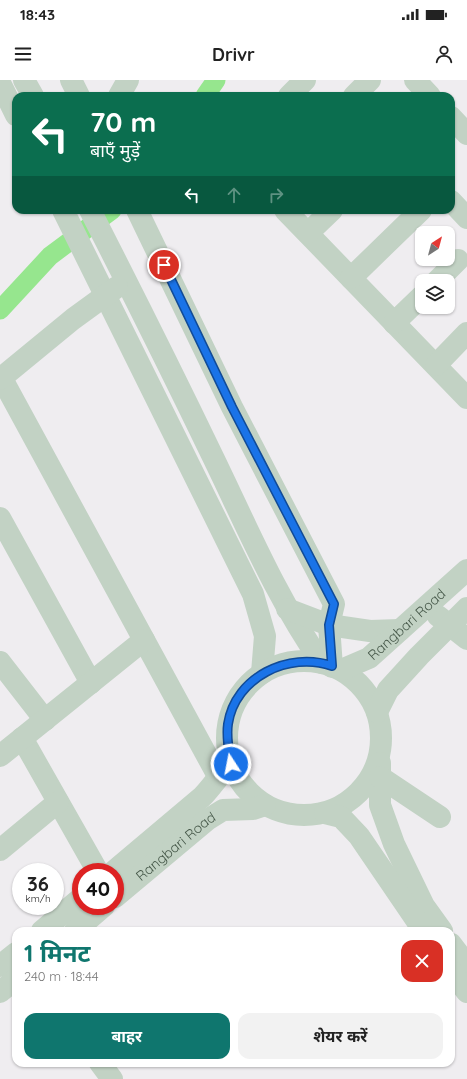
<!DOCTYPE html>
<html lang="hi">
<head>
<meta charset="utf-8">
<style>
  body { margin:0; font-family:Quicksand,"Noto Sans Devanagari",sans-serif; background:#f2f2f2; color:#222; height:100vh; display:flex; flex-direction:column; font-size:15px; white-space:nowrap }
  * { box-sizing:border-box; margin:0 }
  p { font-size:13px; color:#767676 }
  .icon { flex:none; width:22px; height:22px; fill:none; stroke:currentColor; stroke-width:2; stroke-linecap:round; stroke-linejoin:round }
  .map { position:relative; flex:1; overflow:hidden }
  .panel { position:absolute; left:12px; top:847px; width:443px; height:140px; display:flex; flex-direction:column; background:#fff; border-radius:12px; box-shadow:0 1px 3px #0004 }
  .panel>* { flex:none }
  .top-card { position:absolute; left:12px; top:12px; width:443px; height:122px; border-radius:12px; box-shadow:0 1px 3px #0004; background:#0b6e4f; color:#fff; overflow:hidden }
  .needle { width:26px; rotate:36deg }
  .buttons { position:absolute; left:415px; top:146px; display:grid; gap:8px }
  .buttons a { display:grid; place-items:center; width:40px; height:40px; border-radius:8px; background:#fff; box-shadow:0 1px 3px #0004; font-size:20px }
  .speed { position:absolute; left:12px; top:783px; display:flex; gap:8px; font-size:20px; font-weight:700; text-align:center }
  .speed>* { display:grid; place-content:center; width:52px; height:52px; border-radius:50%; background:#fff; box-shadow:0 1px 3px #0004; line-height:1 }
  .speed small { font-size:10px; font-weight:400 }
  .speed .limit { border:6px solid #d22; background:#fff; color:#111 }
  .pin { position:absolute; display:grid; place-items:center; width:34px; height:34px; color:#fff; margin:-17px; border:2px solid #fff; border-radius:50%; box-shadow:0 1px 4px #0007 }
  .me { position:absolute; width:44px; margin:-22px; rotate:349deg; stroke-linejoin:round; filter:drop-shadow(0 0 3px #0008) }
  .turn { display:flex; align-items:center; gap:14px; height:84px; padding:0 12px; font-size:18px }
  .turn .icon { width:52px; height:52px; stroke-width:2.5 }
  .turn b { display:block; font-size:28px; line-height:34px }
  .lanes { display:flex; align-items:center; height:38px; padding:0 12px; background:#0003; justify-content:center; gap:20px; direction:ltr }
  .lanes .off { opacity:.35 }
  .round { display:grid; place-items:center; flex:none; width:42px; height:42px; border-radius:12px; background:#f2f2f2 }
  .summary { display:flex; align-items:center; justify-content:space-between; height:68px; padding:0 12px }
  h1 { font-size:24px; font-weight:700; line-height:30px; color:#0f766e }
  .button { display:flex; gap:8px; margin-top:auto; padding:8px 12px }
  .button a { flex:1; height:46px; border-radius:12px; background:#0f766e; color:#fff; font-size:16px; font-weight:700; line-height:46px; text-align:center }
  .button a+a { background:#f2f2f2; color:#222 }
  .status { display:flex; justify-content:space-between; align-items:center; height:28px; padding:0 20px; background:#fff; direction:ltr }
  .status svg { height:11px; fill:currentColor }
  header { display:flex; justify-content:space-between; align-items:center; height:52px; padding:0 12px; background:#fff; font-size:18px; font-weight:700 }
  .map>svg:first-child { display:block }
</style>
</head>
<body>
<div class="status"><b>18:43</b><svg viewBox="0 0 49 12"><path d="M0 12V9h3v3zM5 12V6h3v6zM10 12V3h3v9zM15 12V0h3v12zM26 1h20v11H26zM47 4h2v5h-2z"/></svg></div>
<header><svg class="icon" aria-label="menu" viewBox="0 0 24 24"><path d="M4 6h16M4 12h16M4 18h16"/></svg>Drivr<svg class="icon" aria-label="person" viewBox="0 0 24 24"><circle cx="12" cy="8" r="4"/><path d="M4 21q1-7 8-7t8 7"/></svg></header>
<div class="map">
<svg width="467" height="999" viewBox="0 0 467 999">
  <rect width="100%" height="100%" fill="#efedf0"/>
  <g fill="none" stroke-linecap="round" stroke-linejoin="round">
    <g stroke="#96e68e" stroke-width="19">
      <path d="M 205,16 L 216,0"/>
      <path d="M 0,230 L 50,176 L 112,130"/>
    </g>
    <g stroke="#c2d2c4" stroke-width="22">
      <path d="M 24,0 L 33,16"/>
      <path d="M 71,0 L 79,16"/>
      <path d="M 415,0 L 430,16"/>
      <path d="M 0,3 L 16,35"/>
      <path d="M 119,16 L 128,0"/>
      <path d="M 289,16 L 305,0"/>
      <path d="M 354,16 L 370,0"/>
      <path d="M 451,37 L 467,54"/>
      <path d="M 451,121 L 467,138"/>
      <path d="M 63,130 L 253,514 L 265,556 L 262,593"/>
      <path d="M 90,130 C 132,212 173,294 213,377 C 247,447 277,519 322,583"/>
      <path d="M 137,130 L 232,327 L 334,524 L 329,545 L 332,587"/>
      <path d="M 285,130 L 467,318"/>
      <path d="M 308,153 L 332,130"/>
      <path d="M 351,198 L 421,130"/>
      <path d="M 437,201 L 458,180"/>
      <path d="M 394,243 L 422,216"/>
      <path d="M 436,285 L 467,253"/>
      <path d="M 1,297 L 218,696"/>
      <path d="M 0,299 L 73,239 L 117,207"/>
      <path d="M 0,438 L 91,603"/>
      <path d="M 287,529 L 329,545 L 370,551 L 400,550"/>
      <path d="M 438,536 L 467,559"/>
      <circle cx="304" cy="658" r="77"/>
      <path d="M 0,582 L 45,640"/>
      <path id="s1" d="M 341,590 L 369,578 L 467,490"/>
      <path d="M 377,632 L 388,610 L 419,576 L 467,528"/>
      <path d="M 22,658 L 98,792"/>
      <path d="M 0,676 L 144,560"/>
      <path d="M 380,683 L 380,725 L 394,764 L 424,826 L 442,851"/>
      <path d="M 380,697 L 440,737"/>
      <path d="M 325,733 L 341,737 L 359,756 L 421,847"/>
      <path d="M 0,770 L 58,722"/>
      <path d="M 113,792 L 202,717 C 212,707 219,695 229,686"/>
      <path id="s2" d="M 115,817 L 207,740 L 223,730 L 253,729 L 265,725"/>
      <path d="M 42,851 L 81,818"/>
      <path d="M 75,851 L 104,826"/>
      <path d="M 451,864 L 467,885"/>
      <path d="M 0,886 L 16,873"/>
      <path d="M 451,891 L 467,912"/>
      <path d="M 0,912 L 16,899"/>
      <path d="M 100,983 L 112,999"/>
    </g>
  </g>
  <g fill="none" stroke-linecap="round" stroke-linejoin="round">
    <g stroke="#114b97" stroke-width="10">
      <path id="route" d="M 164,185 L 232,327 L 334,524 L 329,545 L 332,586 C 289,571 235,597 228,644 C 226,658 229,671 231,684"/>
    </g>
    <use href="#route" stroke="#1a73e8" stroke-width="7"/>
  </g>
  <g text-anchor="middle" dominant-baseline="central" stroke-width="3" stroke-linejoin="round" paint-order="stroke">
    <g font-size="14" fill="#47594a" stroke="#fff">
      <text stroke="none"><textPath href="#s1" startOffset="81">Rangbari Road</textPath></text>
      <text stroke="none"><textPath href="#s2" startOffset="79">Rangbari Road</textPath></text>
    </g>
  </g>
</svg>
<div class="buttons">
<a><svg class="needle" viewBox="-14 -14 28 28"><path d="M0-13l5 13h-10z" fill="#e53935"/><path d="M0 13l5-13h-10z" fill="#767676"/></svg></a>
<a><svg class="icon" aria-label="layers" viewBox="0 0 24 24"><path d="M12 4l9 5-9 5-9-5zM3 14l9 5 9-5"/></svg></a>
</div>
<div class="speed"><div>36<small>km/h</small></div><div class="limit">40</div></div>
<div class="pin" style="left:164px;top:185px;background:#d93025"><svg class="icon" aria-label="arrive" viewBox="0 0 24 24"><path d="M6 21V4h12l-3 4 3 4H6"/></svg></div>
<svg class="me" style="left:231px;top:684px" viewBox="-20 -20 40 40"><circle r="17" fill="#1a73e8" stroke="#fff" stroke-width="3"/><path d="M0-11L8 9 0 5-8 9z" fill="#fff"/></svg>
<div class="top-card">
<div class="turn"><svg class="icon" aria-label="left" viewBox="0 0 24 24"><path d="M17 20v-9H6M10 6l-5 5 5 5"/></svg><div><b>70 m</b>बाएँ मुड़ें</div></div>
<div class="lanes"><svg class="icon" aria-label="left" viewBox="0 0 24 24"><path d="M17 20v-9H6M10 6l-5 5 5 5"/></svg><svg class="icon off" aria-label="ahead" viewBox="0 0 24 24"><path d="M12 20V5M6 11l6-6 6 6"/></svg><svg class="icon off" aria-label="right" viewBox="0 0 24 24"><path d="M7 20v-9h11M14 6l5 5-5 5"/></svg></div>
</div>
<section class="panel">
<div class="summary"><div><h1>1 मिनट</h1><p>240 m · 18:44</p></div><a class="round" style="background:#d93025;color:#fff"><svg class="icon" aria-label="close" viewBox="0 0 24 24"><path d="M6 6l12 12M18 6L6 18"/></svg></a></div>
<div class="button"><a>बाहर</a><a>शेयर करें</a></div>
</section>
</div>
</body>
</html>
